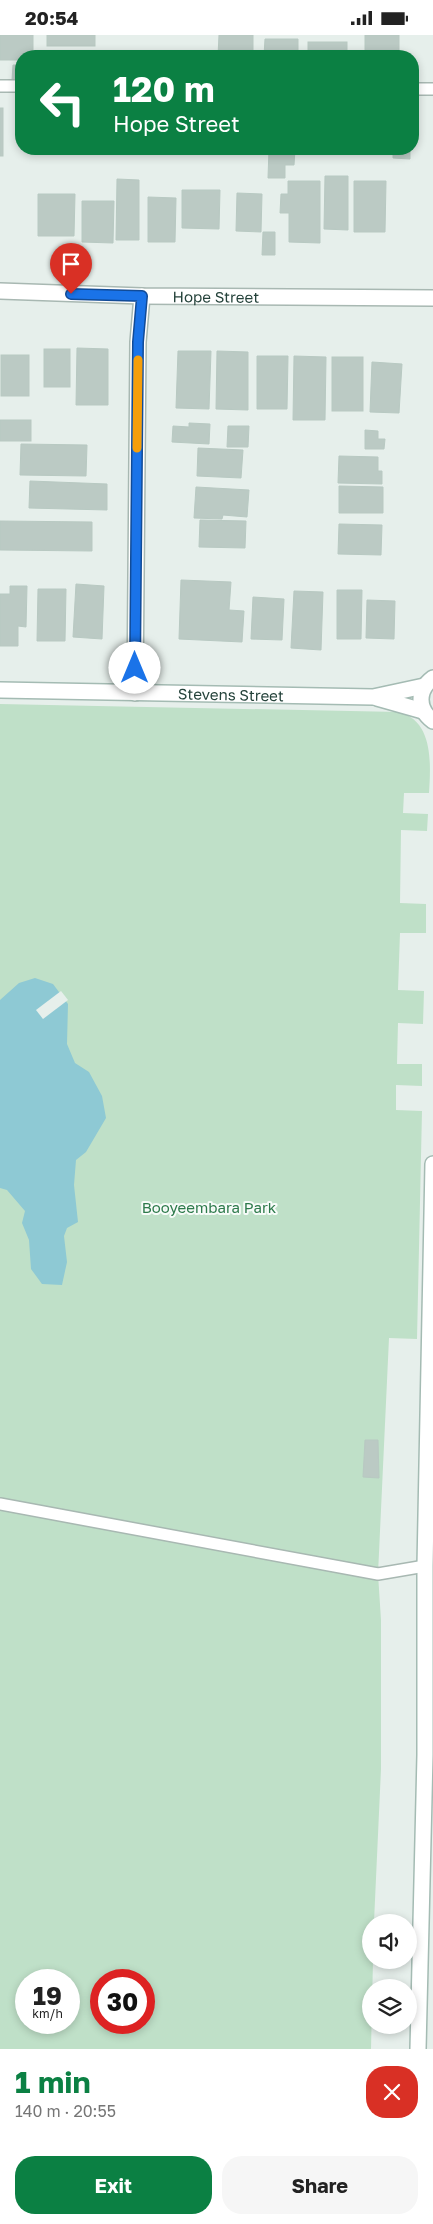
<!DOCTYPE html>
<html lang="en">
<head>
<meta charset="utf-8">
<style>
  body { margin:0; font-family:"Golos Text",sans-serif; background:#f6f6f6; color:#222; height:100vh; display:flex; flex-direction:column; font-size:19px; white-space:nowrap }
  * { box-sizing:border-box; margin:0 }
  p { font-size:16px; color:#767676 }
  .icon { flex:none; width:28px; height:28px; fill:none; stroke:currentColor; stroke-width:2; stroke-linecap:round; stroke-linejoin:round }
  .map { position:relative; height:2014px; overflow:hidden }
  .panel { display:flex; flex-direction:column; background:#fff; flex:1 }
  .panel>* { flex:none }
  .banner { position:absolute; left:15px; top:15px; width:404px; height:105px; border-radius:20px; box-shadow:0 2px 8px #0003; background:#0b8043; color:#fff; overflow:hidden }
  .controls { position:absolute; left:362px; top:1879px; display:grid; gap:10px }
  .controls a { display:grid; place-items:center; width:55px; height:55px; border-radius:50%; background:#fff; box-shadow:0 2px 8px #0003; font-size:25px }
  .speed { position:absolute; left:15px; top:1934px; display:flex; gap:10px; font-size:25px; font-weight:700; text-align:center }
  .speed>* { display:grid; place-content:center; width:65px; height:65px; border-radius:50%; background:#fff; box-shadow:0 2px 8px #0003; line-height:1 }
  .speed small { font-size:12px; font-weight:400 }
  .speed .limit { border:8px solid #d22; background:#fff; color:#111 }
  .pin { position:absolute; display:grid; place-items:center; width:42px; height:42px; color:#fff; margin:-51px -21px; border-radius:50% 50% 50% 0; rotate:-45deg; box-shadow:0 0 5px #0007 }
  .pin .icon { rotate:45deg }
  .me { position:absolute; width:55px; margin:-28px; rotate:0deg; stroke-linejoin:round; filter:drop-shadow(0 0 4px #0008) }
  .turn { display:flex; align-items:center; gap:18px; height:105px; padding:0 15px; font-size:22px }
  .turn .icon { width:65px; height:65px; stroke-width:2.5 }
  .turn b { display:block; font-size:35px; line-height:42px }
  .round { display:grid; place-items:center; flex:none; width:52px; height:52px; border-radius:20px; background:#f6f6f6 }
  .head { display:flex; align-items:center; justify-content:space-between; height:85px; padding:0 15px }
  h1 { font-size:30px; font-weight:700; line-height:38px; color:#0b8043 }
  .button { display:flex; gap:10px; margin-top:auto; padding:10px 15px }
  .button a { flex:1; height:58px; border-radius:20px; background:#0b8043; color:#fff; font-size:20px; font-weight:700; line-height:58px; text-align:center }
  .button a+a { background:#f6f6f6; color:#222 }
  .status { display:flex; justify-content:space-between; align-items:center; height:35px; padding:0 25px; background:#fff; direction:ltr }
  .status svg { height:14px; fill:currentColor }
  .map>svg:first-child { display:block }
</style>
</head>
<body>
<div class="status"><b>20:54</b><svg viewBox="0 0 49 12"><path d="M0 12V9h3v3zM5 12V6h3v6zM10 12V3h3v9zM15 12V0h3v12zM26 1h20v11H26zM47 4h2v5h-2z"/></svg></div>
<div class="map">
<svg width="433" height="2014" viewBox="0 0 433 2014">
  <rect width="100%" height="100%" fill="#e6efeb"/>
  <path fill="#bfe0c8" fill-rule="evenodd" d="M 0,669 L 399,677 C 433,686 431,727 429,758 L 404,758 L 403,778 L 428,779 L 427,796 L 401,795 L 400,868 L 426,869 L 426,898 L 400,898 L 398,955 L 424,956 L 423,989 L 398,988 L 397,1029 L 422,1029 L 422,1051 L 396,1050 L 396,1075 L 422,1076 L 417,1304 L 389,1303 L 378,1539 L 381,1585 L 381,1734 L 374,1887 L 371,1888 L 371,1925 L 373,1925 L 371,2014 L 0,2014 ZM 26,1945 L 69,1945 L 69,1988 L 26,1988 ZM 101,1945 L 144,1945 L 144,1988 L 101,1988 Z"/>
  <path fill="#8ec9d4" d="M 35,943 L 53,949 L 68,969 L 67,1009 L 75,1028 L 89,1037 L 102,1061 L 106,1083 L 86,1117 L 76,1125 L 74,1150 L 78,1187 L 67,1193 L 64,1201 L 67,1227 L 62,1250 L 42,1249 L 31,1234 L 29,1205 L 22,1188 L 25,1176 L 7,1155 L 0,1153 L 0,965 L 19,948 Z"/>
  <path fill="#e6efeb" d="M 61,956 L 68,965 L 43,984 L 36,975 Z"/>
  <g fill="#bbcac4" stroke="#b8c9c2">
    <path d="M 0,0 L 33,0 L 33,21 L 21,21 L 21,25 L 0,25 Z"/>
    <rect x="47" y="0" width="48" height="11"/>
    <path d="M 219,0 L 253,0 L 253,21 L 218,21 Z"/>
    <rect x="365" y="0" width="34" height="21"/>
    <path d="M 265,4 L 298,4 L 298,21 L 264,21 Z"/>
    <rect x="308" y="7" width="39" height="14"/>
    <path d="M 13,30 L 21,30 L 21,45 L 12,45 Z"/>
    <rect x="0" y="73" width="3" height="48"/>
    <path d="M 269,114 L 295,114 L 294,130 L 285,130 L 285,143 L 268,143 Z"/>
    <path d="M 393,114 L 410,114 L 410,124 L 393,123 Z"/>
    <path d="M 325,141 L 348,141 L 348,195 L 324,194 Z"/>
    <path d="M 117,144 L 139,145 L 139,205 L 116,205 Z"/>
    <path d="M 288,146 L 320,146 L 320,208 L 289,207 L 289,178 L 280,178 L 281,159 L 288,159 Z"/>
    <path d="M 354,146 L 386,146 L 385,197 L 354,197 Z"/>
    <path d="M 182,155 L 220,155 L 219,194 L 182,193 Z"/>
    <path d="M 237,158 L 262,159 L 261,197 L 236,196 Z"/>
    <path d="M 38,159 L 75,159 L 74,201 L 38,201 Z"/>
    <path d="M 148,162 L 176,163 L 175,207 L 148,207 Z"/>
    <path d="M 82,166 L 114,166 L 113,208 L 82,207 Z"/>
    <path d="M 263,197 L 275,197 L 275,220 L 262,220 Z"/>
    <path d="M 77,313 L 108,314 L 108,370 L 76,370 Z"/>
    <rect x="44" y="314" width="26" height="38"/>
    <path d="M 178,316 L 211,316 L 209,374 L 176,373 Z"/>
    <path d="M 217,316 L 248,317 L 248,375 L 216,374 Z"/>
    <rect x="1" y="320" width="28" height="41"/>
    <path d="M 257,321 L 288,321 L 287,374 L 257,374 Z"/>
    <path d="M 294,321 L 326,322 L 325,385 L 293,385 Z"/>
    <rect x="332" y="322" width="31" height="54"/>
    <path d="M 372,327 L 402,329 L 399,378 L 370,377 Z"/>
    <rect x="0" y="385" width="31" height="21"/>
    <path d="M 189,388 L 210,389 L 209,409 L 172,407 L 173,391 L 189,392 Z"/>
    <path d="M 228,391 L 249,391 L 248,412 L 227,412 Z"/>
    <path d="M 365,395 L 378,396 L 378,404 L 385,404 L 384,414 L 365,414 Z"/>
    <path d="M 21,409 L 87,410 L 86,441 L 20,440 Z"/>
    <path d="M 198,413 L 243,415 L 241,443 L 197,441 Z"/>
    <path d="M 339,421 L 378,422 L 378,436 L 382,436 L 382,449 L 338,448 Z"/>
    <path d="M 30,446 L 107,449 L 107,475 L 29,473 Z"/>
    <path d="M 339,451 L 383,452 L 383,478 L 339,478 Z"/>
    <path d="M 196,452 L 249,455 L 247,482 L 223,480 L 222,484 L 194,483 Z"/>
    <path d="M 200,485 L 246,486 L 245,513 L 199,512 Z"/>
    <path d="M 0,486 L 92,487 L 92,516 L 0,515 Z"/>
    <path d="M 339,489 L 382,490 L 381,520 L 338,519 Z"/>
    <path d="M 181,545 L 231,547 L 229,575 L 244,576 L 242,607 L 179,604 Z"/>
    <path d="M 76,549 L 104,551 L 102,604 L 73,602 Z"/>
    <path d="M 10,551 L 27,551 L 26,592 L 18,591 L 18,611 L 0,611 L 0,559 L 10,559 Z"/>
    <path d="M 38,554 L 66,554 L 65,606 L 37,606 Z"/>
    <path d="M 337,555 L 362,555 L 361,604 L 337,604 Z"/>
    <path d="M 294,556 L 323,557 L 321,615 L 291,613 Z"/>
    <path d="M 253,562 L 284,564 L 282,605 L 251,604 Z"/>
    <path d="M 367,565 L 395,566 L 394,604 L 366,603 Z"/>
    <path d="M 365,1405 L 378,1405 L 379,1443 L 363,1442 Z"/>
  </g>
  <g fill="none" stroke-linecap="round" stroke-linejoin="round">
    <g stroke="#a8b8b2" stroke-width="14">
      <g id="lane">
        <path d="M 0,51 L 21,51"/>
        <path d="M 412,54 L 433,54"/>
        <path d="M 0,1469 L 378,1539 L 425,1531"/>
      </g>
    </g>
    <g stroke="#a8b8b2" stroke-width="18">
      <g id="street">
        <path id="s1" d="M 0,256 L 142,261 L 433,263"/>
        <path d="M 135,658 L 138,307 L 142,261"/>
      </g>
    </g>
    <g stroke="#a4bbb3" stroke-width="18">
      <g id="secondary">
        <path d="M 433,643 C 417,655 417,674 433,686"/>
        <path id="s2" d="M 0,655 L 373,662 L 424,651"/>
        <path d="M 377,663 L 423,676"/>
        <path d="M 418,2014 L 425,1720 L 425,1531 L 433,1129"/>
      </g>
    </g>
    <use href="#lane" stroke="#fff" stroke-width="11"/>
    <use href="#street" stroke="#fff" stroke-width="15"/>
    <use href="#secondary" stroke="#fff" stroke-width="15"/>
  </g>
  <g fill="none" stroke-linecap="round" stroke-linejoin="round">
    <g stroke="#114b97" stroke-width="12">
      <path id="route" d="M 71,259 L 142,261 L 138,307 L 135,633"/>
    </g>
    <use href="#route" stroke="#1a73e8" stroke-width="9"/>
    <path stroke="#f59e0b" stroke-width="9" d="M 137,413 L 138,325"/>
  </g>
  <g text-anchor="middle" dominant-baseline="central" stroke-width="4" stroke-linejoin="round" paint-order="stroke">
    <g font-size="15" fill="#24423a" stroke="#f7fbf9">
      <text stroke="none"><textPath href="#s1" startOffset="216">Hope Street</textPath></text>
      <text stroke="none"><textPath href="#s2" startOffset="231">Stevens Street</textPath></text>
    </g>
    <g font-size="15" fill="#2d7a4b" stroke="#f7fbf9">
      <text x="209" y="1172">Booyeembara Park</text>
    </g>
  </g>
</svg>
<div class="controls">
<a><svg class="icon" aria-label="sound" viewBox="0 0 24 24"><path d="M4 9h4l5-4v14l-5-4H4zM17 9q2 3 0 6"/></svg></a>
<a><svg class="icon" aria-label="layers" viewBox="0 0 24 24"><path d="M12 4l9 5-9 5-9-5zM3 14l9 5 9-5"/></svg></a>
</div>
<div class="speed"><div>19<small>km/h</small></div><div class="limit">30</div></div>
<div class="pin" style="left:71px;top:259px;background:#d93025"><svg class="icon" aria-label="arrive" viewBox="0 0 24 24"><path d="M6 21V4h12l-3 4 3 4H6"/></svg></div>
<svg class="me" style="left:135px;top:633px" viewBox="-20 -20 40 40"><circle r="19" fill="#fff"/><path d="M0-13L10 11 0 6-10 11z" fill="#1a73e8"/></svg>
<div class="banner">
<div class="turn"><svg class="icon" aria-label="left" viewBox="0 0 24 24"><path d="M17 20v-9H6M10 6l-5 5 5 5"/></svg><div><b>120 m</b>Hope Street</div></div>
</div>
</div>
<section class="panel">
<div class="head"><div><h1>1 min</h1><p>140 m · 20:55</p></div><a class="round" style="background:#d93025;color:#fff"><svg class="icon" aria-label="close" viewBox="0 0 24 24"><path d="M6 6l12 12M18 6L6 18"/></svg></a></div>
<div class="button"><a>Exit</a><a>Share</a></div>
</section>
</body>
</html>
